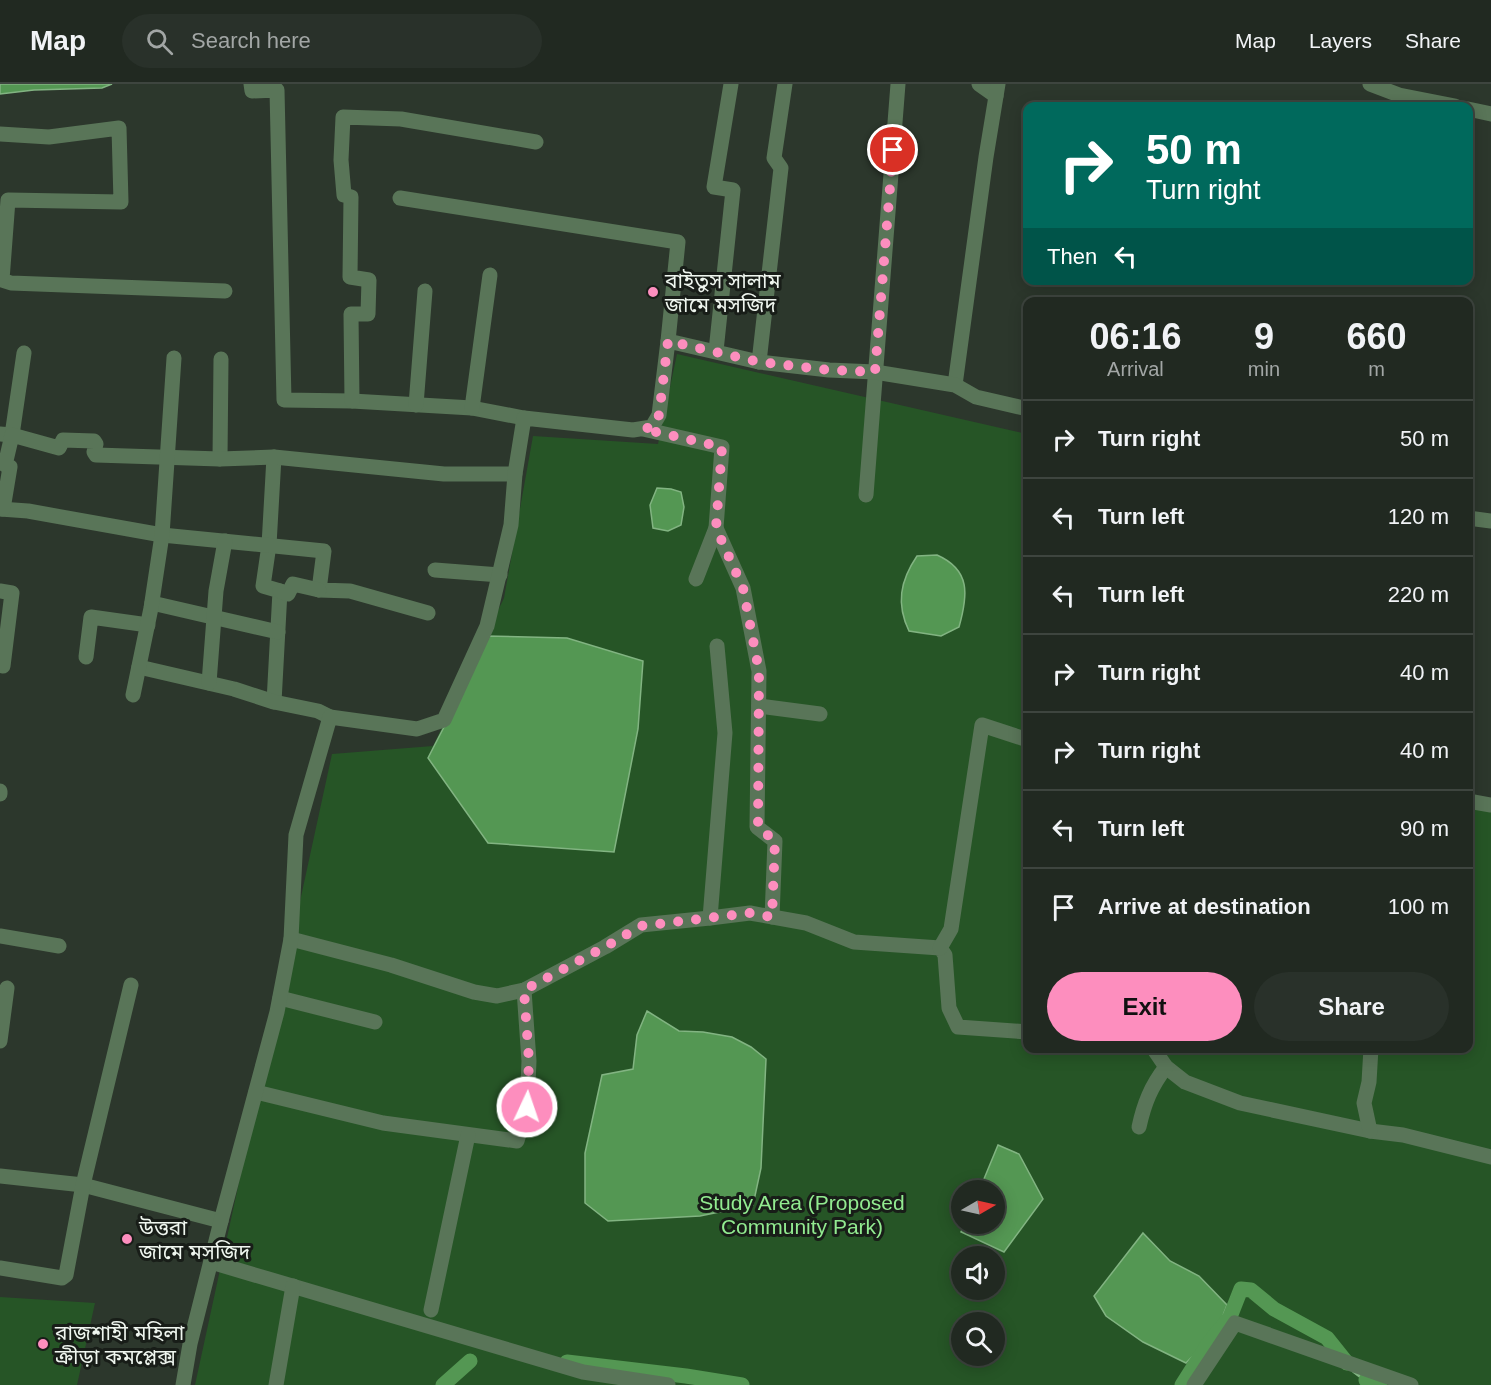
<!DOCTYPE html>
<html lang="en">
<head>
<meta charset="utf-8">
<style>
  body { margin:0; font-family:Helvetica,"Noto Sans Bengali",sans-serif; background:#29312a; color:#f1f3f6; height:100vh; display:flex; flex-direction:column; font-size:22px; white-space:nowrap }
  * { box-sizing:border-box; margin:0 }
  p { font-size:20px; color:#a2a6a5 }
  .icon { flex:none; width:33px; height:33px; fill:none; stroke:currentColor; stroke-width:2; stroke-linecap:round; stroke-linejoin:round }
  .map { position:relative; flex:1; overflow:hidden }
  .side { position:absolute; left:1023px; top:213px; width:450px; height:756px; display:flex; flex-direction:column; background:#212921; border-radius:12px; box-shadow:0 3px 15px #0003,0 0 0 2px #3e453f }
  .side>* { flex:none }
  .top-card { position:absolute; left:1023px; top:18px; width:450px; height:183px; border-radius:12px; box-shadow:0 3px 15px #0003,0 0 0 2px #3e453f; background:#00695c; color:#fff; overflow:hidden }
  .needle { width:39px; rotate:81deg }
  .tools { position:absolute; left:951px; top:1096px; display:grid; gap:12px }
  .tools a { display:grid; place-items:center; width:54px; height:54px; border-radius:50%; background:#212921; box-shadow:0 3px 15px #0003,0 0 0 2px #3e453f; font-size:30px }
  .pin { position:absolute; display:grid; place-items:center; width:51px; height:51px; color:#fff; margin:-26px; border:3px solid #fff; border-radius:50%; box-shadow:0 2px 6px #0007 }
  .me { position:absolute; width:66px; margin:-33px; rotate:3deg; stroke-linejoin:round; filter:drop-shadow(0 0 4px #0008) }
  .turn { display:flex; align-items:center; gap:21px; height:126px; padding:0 24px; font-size:27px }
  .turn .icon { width:78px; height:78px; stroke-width:2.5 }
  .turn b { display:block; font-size:42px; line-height:51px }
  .then { display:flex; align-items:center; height:57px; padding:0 24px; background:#0003; gap:12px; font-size:22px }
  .eta { display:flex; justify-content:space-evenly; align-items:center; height:102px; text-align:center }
  .eta b { font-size:36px; font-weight:600; line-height:42px }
  .cta { display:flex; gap:12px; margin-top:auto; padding:12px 24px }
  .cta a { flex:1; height:69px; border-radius:36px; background:#fd8ebe; color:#111; font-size:24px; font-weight:600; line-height:69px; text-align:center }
  .cta a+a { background:#29312a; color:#f1f3f6 }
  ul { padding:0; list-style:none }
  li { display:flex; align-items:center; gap:18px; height:78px; padding:0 24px; border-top:2px solid #3e453f }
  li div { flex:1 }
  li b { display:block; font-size:22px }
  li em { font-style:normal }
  header { display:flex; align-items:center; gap:36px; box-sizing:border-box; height:84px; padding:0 30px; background:#212921; border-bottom:2px solid #3e453f }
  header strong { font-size:28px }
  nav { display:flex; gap:33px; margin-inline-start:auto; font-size:21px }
  .search { width:420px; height:54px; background:#29312a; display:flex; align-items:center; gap:15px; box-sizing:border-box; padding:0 21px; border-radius:33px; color:#a2a6a5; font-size:22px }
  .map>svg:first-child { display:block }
</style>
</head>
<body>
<header>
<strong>Map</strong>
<div class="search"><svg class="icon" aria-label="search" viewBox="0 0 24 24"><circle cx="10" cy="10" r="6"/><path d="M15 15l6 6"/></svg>Search here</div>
<nav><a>Map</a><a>Layers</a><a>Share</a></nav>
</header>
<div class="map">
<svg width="1491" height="1301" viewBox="0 0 1491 1301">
  <rect width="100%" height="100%" fill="#2c372c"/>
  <g fill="#265526" fill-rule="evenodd">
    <path d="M 677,270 L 1027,350 L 1028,964 L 1468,964 L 1469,718 L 1491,722 L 1491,1301 L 195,1301 L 332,670 L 433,662 L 504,514 L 533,352 L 658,360 ZM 962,1107 L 994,1107 L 994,1140 L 962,1140 ZM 962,1173 L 994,1173 L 994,1206 L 962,1206 ZM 962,1239 L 994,1239 L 994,1272 L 962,1272 Z"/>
    <path d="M 0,1213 L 95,1219 L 77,1301 L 0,1301 Z"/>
  </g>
  <g fill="#549753" stroke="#82b482" stroke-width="1.5">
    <path d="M 0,0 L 112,0 L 102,4 L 34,6 L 0,10 Z"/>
    <path d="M 657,404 L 671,405 L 681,408 L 684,423 L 681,441 L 668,447 L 653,444 L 650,421 Z"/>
    <path d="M 937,471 C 971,486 968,511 959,543 L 941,552 L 909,547 C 896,520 900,497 917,472 Z"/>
    <path d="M 486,552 L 567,554 L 643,577 L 638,645 L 614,768 L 488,759 L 428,674 L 461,610 Z"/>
    <path d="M 647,927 L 679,947 L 703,948 L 732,953 L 751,963 L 766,975 L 761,1084 L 753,1121 L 700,1132 L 608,1137 L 585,1119 L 585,1069 L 602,991 L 633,985 L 637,951 Z"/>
    <path d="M 998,1061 L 1019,1070 L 1043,1115 L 1004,1168 L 961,1148 L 965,1140 L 994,1140 L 994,1107 L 979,1107 Z"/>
    <path d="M 1143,1149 L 1170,1177 L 1199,1192 L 1227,1221 L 1217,1247 L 1186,1279 L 1143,1258 L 1106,1232 L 1094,1212 Z"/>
  </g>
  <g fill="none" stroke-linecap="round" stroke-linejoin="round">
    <path stroke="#82b482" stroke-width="4.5" d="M 1354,1287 L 1366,1296"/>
    <g stroke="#549753" stroke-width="15">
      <path d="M 567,1278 L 686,1292 L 742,1301"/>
      <path d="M 1366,1296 L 1380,1301"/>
      <path d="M 443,1301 L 470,1277"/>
      <path d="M 1182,1301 L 1208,1260 L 1230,1233 L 1241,1205 L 1251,1206 L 1274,1225 L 1327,1254 L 1347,1279"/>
    </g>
    <g stroke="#597558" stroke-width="15">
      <path d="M 251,0 L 252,7 L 277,6 L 284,316 L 352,317 L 472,324 L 524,334"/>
      <path d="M 979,0 L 996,12"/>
      <path d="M 1370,0 L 1399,11 L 1455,22"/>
      <path d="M 1468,25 L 1491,30"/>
      <path d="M 0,50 L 49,53 L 119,44 L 121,118 L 8,116 L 2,196 L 11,199 L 225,207"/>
      <path d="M 400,114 L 678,158 L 668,257"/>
      <path d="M 716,267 L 733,106 L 714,103 L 731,0"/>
      <path d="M 759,278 L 781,84 L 774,74 L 785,0"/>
      <path d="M 955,301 L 986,73 L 998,0"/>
      <path d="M 352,317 L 351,230 L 368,230 L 369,196 L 350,193 L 351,113 L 344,111 L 341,76 L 343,33 L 401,35 L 536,58"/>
      <path d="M 416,321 L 425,207"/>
      <path d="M 472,324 L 490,191"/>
      <path d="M 643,345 L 722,363 L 716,444 L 696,495"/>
      <path d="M 0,350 L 12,351 L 24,269"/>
      <path d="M 274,373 L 269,461 L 263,502 L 280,507 L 274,618"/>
      <path d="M 220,375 L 221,275"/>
      <path d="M 866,411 L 898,0"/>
      <path d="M 0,425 L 28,427 L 162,451 L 324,467 L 319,506 L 350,507 L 428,529"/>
      <path d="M 3,425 L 10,383 L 5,381 L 12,351 L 59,364 L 63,356 L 94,357 L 96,360 L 94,368 L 96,371 L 220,375 L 274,373 L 444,390 L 515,390"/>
      <path d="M 1468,434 L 1491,437"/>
      <path d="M 716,444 L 743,504 L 759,587 L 757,743 L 775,757 L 772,833"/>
      <path d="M 435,486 L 500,491"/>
      <path d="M 0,507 L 12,509 L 3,582"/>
      <path d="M 280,507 L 288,510 L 293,500 L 319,506"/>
      <path d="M 152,519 L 278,548"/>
      <path d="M 86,573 L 91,533 L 148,541"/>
      <path d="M 139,583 L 234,605 L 274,618 L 318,627 L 330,633"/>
      <path d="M 209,599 L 216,507 L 225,457"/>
      <path d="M 133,611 L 151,524 L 162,451 L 174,274"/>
      <path d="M 759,622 L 820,630"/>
      <path d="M 0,710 L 0,707"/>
      <path d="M 1468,717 L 1491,721"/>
      <path d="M 710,834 L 725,649 L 717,562"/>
      <path d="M 0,852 L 59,862"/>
      <path d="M 291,855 L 391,881 L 474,908 L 497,912 L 524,906 L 605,863 L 641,841 L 710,834 L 750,829 L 806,839 L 854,858 L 940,864 L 945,871 L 949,924 L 958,943 L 1028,948"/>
      <path d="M 940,864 L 951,845 L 982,641 L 1028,656"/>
      <path d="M 280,914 L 375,938"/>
      <path d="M 0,957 L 7,904"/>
      <path d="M 1153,964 L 1166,983 L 1185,998 L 1240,1019 L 1370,1047 L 1403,1051 L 1491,1073"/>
      <path d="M 256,1008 L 383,1039 L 517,1057 L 527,1023 L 529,977 L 524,906"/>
      <path d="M 1139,1043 C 1144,1020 1151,1002 1166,983"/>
      <path d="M 1370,1047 L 1364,1019 L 1369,998 L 1371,964"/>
      <path d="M 0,1092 L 83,1101 L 221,1137"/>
      <path d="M 211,1178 L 583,1288 L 668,1301"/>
      <path d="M 0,1184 L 62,1194 L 66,1191 L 83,1101 L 131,901"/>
      <path d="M 431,1226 L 468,1051"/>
      <path d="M 183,1301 L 190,1260 L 221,1137 L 277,928 L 291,855 L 296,751 L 330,633 L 417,645 L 444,636 L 487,542 L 511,441 L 515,390 L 524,334 L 633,346 L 652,343 L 659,331 L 668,257 L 759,278 L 829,286 L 875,288 L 955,301 L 976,313 L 1028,325"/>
      <path d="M 276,1301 L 293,1202"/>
      <path d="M 1194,1301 L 1235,1239 L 1411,1301"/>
    </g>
  </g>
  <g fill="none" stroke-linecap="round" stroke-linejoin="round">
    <path stroke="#fd8ebe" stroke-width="10" stroke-dasharray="0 18" d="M 527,1023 L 529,977 L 524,906 L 605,863 L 641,842 L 750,829 L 772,833 L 775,757 L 758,743 L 759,587 L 743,504 L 716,444 L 722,363 L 643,345 L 652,343 L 659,331 L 668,257 L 759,278 L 829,286 L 875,288 L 893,66"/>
  </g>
  <g fill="#fd8ebe" stroke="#181d18" stroke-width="2">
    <circle cx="653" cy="208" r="6"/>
    <circle cx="127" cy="1155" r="6"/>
    <circle cx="43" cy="1260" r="6"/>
  </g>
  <g text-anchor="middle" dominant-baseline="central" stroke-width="6" stroke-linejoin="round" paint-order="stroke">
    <g font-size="21" fill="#eff6ef" stroke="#181d18" text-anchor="start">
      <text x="665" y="196">বাইতুস সালাম<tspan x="665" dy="24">জামে মসজিদ</tspan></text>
      <text x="139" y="1143">উত্তরা<tspan x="139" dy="24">জামে মসজিদ</tspan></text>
      <text x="55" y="1248">রাজশাহী মহিলা<tspan x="55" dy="24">ক্রীড়া কমপ্লেক্স</tspan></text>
    </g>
    <g font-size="21" fill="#92eb90" stroke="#181d18">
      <text x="802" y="1118">Study Area (Proposed<tspan x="802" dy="24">Community Park)</tspan></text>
    </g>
  </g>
</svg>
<div class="tools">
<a><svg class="needle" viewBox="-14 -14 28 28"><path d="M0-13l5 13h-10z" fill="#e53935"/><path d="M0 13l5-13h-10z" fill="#a2a6a5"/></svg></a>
<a><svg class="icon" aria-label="sound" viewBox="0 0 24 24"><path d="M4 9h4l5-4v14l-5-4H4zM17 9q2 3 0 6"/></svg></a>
<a><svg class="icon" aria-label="search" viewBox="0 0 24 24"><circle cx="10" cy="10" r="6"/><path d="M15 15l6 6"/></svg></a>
</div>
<div class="pin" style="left:893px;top:66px;background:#d93025"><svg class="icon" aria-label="arrive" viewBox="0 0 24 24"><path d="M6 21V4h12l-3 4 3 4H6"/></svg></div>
<svg class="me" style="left:527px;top:1023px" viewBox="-20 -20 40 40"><circle r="17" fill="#fd8ebe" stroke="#fff" stroke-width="3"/><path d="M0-11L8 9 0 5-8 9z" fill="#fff"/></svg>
<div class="top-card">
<div class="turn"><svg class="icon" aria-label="right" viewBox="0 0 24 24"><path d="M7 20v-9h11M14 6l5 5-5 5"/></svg><div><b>50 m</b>Turn right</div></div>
<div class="then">Then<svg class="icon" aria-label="left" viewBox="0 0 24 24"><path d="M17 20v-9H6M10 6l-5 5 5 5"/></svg></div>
</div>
<section class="side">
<div class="eta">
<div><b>06:16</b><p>Arrival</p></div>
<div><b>9</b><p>min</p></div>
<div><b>660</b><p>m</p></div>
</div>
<ul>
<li><svg class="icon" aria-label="right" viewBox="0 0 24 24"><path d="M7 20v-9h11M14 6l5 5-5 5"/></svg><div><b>Turn right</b></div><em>50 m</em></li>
<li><svg class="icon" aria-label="left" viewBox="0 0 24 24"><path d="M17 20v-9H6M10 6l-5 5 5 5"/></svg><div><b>Turn left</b></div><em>120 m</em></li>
<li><svg class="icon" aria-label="left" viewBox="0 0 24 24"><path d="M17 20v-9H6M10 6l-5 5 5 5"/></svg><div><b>Turn left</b></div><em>220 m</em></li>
<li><svg class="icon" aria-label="right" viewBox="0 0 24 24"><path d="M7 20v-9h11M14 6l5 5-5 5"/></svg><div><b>Turn right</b></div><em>40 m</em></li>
<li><svg class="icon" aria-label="right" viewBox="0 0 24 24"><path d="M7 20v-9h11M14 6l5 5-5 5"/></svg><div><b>Turn right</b></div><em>40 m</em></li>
<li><svg class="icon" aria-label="left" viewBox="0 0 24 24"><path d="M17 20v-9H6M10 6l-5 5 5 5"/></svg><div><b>Turn left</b></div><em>90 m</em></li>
<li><svg class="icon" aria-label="arrive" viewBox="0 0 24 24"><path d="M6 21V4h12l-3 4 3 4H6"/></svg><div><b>Arrive at destination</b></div><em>100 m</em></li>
</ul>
<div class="cta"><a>Exit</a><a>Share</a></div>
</section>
</div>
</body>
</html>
